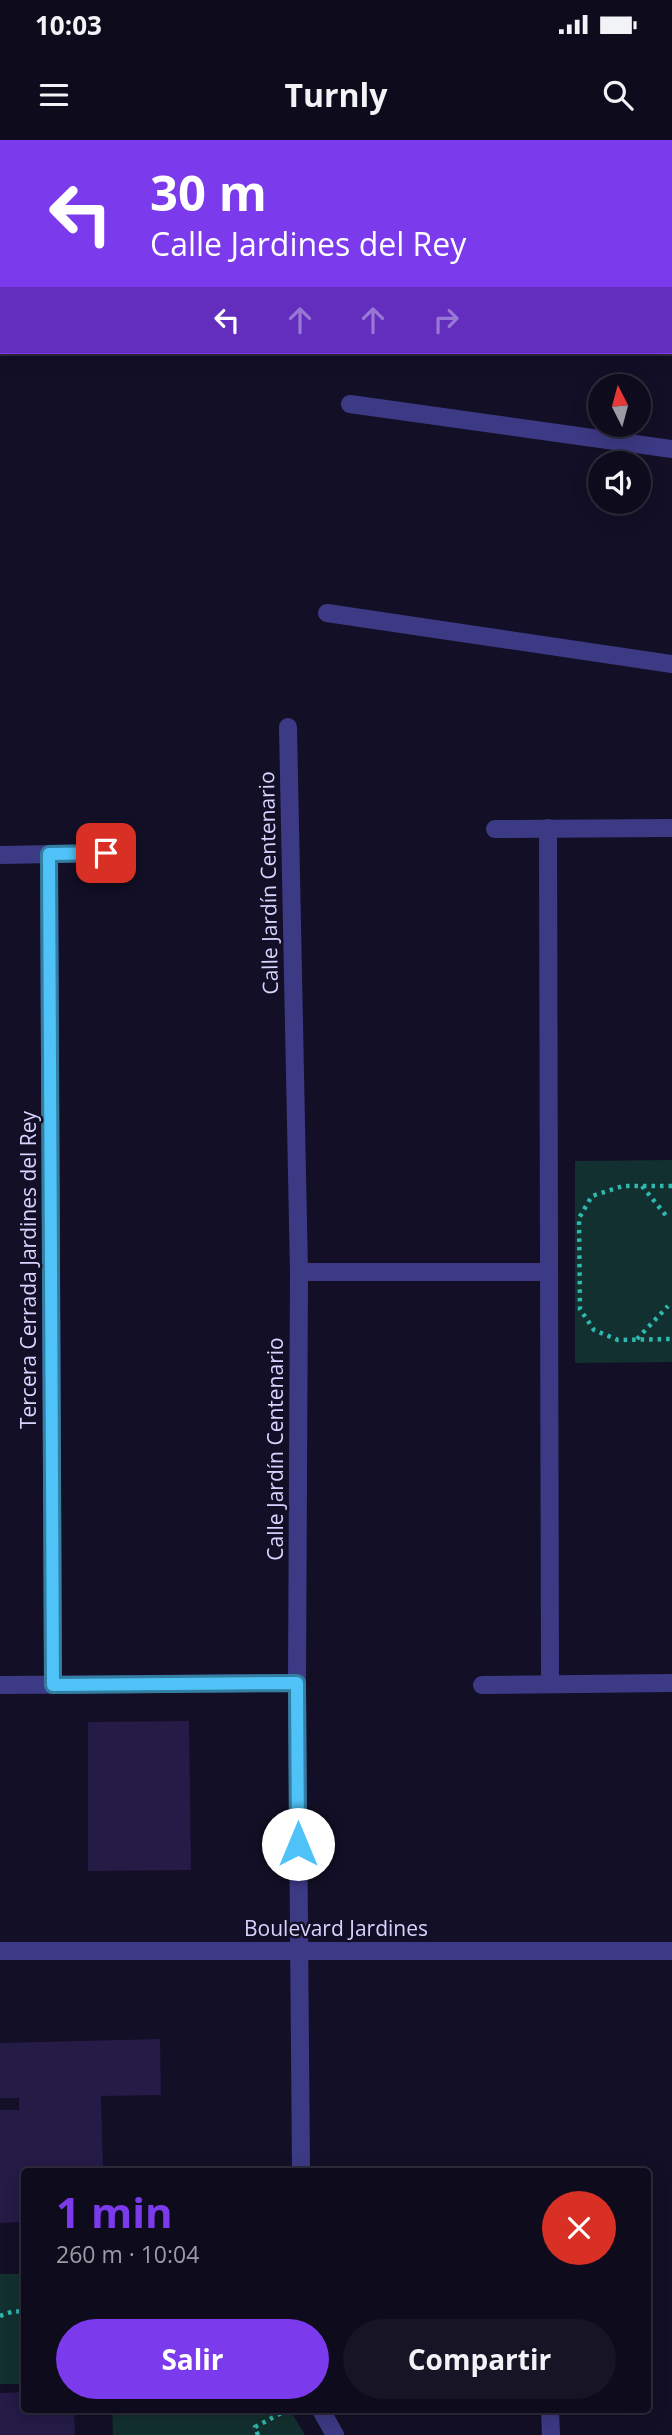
<!DOCTYPE html>
<html lang="es">
<head>
<meta charset="utf-8">
<style>
  body { margin:0; font-family:"Open Sans",sans-serif; background:#171425; color:#f1f3f6; height:100vh; display:flex; flex-direction:column; font-size:26px; white-space:nowrap }
  * { box-sizing:border-box; margin:0 }
  p { font-size:23px; color:#9b9ba3 }
  .icon { flex:none; width:38px; height:38px; fill:none; stroke:currentColor; stroke-width:2; stroke-linecap:round; stroke-linejoin:round }
  .map { position:relative; flex:1; overflow:hidden }
  .details { position:absolute; left:21px; top:2028px; width:630px; height:245px; display:flex; flex-direction:column; background:#0e0b1c; border-radius:7px; box-shadow:0 4px 18px #0003,0 0 0 2px #2e2b3b }
  .details>* { flex:none }
  .banner { position:absolute; left:0px; top:0px; width:672px; height:214px; box-shadow:0 4px 18px #0003,0 0 0 2px #2e2b3b; background:#7c3aed; color:#fff; overflow:hidden }
  .needle { width:46px; rotate:354deg }
  .tools { position:absolute; left:588px; top:234px; display:grid; gap:14px }
  .tools a { display:grid; place-items:center; width:63px; height:63px; border-radius:50%; background:#0e0b1c; box-shadow:0 4px 18px #0003,0 0 0 2px #2e2b3b; font-size:35px }
  .pin { position:absolute; display:grid; place-items:center; width:60px; height:60px; color:#fff; margin:-30px; border-radius:14px; box-shadow:0 4px 10px #0006 }
  .me { position:absolute; width:77px; margin:-38px; rotate:0deg; stroke-linejoin:round; filter:drop-shadow(0 0 5px #0008) }
  .turn { display:flex; align-items:center; gap:24px; height:147px; padding:0 35px; font-size:32px }
  .turn .icon { width:91px; height:91px; stroke-width:2.5 }
  .turn b { display:block; font-size:49px; line-height:60px }
  .lanes { display:flex; align-items:center; height:66px; padding:0 35px; background:#0003; justify-content:center; gap:35px; direction:ltr }
  .lanes .off { opacity:.35 }
  .round { display:grid; place-items:center; flex:none; width:74px; height:74px; border-radius:37px; background:#171425 }
  .headline { display:flex; align-items:center; justify-content:space-between; height:119px; padding:0 35px }
  h1 { font-size:42px; font-weight:700; line-height:52px; color:#7c3aed }
  .cta { display:flex; gap:14px; margin-top:auto; padding:14px 35px }
  .cta a { flex:1; height:80px; border-radius:42px; background:#7c3aed; color:#fff; font-size:28px; font-weight:700; line-height:80px; text-align:center }
  .cta a+a { background:#171425; color:#f1f3f6 }
  .status { display:flex; justify-content:space-between; align-items:center; height:49px; padding:0 35px; background:#0e0b1c; direction:ltr }
  .status svg { height:19px; fill:currentColor }
  header { display:flex; justify-content:space-between; align-items:center; height:91px; padding:0 35px; background:#0e0b1c; font-size:32px; font-weight:700 }
  .map>svg:first-child { display:block }
</style>
</head>
<body>
<div class="status"><b>10:03</b><svg viewBox="0 0 49 12"><path d="M0 12V9h3v3zM5 12V6h3v6zM10 12V3h3v9zM15 12V0h3v12zM26 1h20v11H26zM47 4h2v5h-2z"/></svg></div>
<header><svg class="icon" aria-label="menu" viewBox="0 0 24 24"><path d="M4 6h16M4 12h16M4 18h16"/></svg>Turnly<svg class="icon" aria-label="search" viewBox="0 0 24 24"><circle cx="10" cy="10" r="6"/><path d="M15 15l6 6"/></svg></header>
<div class="map">
<svg width="672" height="2295" viewBox="0 0 672 2295">
  <rect width="100%" height="100%" fill="#130f26"/>
  <g fill="#12302f">
    <path d="M 672,1020 L 672,1222 L 575,1223 L 575,1021 Z"/>
    <rect x="0" y="2134" width="24" height="110"/>
    <path d="M 112,2270 L 290,2270 L 305,2295 L 113,2295 Z"/>
  </g>
  <g fill="#241b47">
    <path d="M 189,1581 L 191,1730 L 88,1731 L 88,1582 Z"/>
    <path d="M 160,1899 L 161,1955 L 101,1956 L 103,2032 L 24,2032 L 24,2069 L 21,2069 L 21,2082 L 0,2083 L 0,1970 L 19,1970 L 19,1958 L 0,1958 L 0,1903 Z"/>
    <path d="M 24,2252 L 24,2270 L 74,2270 L 75,2295 L 0,2295 L 0,2253 Z"/>
  </g>
  <g fill="none" stroke-linecap="round" stroke-linejoin="round">
    <g stroke="#2fb8b0" stroke-width="4.5" stroke-dasharray="3.5 5" stroke-linecap="butt">
      <path d="M 642,1046 L 668,1078"/>
      <path d="M 672,1046 L 623,1046 L 592,1056 L 579,1078 L 580,1169 L 594,1190 L 618,1200 L 672,1199"/>
      <path d="M 637,1199 L 668,1166"/>
      <path d="M 0,2176 L 14,2171 L 24,2172"/>
      <path d="M 258,2295 L 255,2287 L 287,2270"/>
    </g>
    <g stroke="#3d3a85" stroke-width="18">
      <path d="M 670,97 L 672,97"/>
      <path d="M 350,264 L 672,309"/>
      <path d="M 327,473 L 672,524"/>
      <path d="M 288,587 L 299,1132 L 297,1543 L 301,2032"/>
      <path d="M 548,688 L 550,1544"/>
      <path d="M 495,689 L 672,688"/>
      <path d="M 49,714 L 53,1545"/>
      <path d="M 0,715 L 106,713"/>
      <path d="M 299,1132 L 549,1132"/>
      <path d="M 0,1545 L 297,1543"/>
      <path d="M 482,1545 L 672,1543"/>
      <path d="M 321,2270 L 335,2295"/>
      <path d="M 550,2270 L 551,2295"/>
    </g>
    <path stroke="#3d3a85" stroke-width="18" d="M 0,1811 L 672,1811"/>
  </g>
  <g fill="none" stroke-linecap="round" stroke-linejoin="round">
    <g stroke="#337fa1" stroke-width="18">
      <path id="route" d="M 106,713 L 49,714 L 53,1545 L 297,1543 L 298,1704"/>
    </g>
    <use href="#route" stroke="#4fc3f7" stroke-width="12"/>
  </g>
  <g text-anchor="middle" dominant-baseline="central" stroke-width="5" stroke-linejoin="round" paint-order="stroke">
    <g font-size="21" fill="#d9d4ff" stroke="#130f26">
      <text transform="translate(268 743) rotate(-91)">Calle Jardín Centenario</text>
      <text transform="translate(28 1130) rotate(-90)">Tercera Cerrada Jardines del Rey</text>
      <text transform="translate(275 1309) rotate(-90)">Calle Jardín Centenario</text>
      <text x="336" y="1788">Boulevard Jardines</text>
    </g>
  </g>
</svg>
<div class="tools">
<a><svg class="needle" viewBox="-14 -14 28 28"><path d="M0-13l5 13h-10z" fill="#e53935"/><path d="M0 13l5-13h-10z" fill="#9b9ba3"/></svg></a>
<a><svg class="icon" aria-label="sound" viewBox="0 0 24 24"><path d="M4 9h4l5-4v14l-5-4H4zM17 9q2 3 0 6"/></svg></a>
</div>
<div class="pin" style="left:106px;top:713px;background:#d93025"><svg class="icon" aria-label="arrive" viewBox="0 0 24 24"><path d="M6 21V4h12l-3 4 3 4H6"/></svg></div>
<svg class="me" style="left:298px;top:1704px" viewBox="-20 -20 40 40"><circle r="19" fill="#fff"/><path d="M0-13L10 11 0 6-10 11z" fill="#4fc3f7"/></svg>
<div class="banner">
<div class="turn"><svg class="icon" aria-label="left" viewBox="0 0 24 24"><path d="M17 20v-9H6M10 6l-5 5 5 5"/></svg><div><b>30 m</b>Calle Jardines del Rey</div></div>
<div class="lanes"><svg class="icon" aria-label="left" viewBox="0 0 24 24"><path d="M17 20v-9H6M10 6l-5 5 5 5"/></svg><svg class="icon off" aria-label="ahead" viewBox="0 0 24 24"><path d="M12 20V5M6 11l6-6 6 6"/></svg><svg class="icon off" aria-label="ahead" viewBox="0 0 24 24"><path d="M12 20V5M6 11l6-6 6 6"/></svg><svg class="icon off" aria-label="right" viewBox="0 0 24 24"><path d="M7 20v-9h11M14 6l5 5-5 5"/></svg></div>
</div>
<section class="details">
<div class="headline"><div><h1>1 min</h1><p>260 m · 10:04</p></div><a class="round" style="background:#d93025;color:#fff"><svg class="icon" aria-label="close" viewBox="0 0 24 24"><path d="M6 6l12 12M18 6L6 18"/></svg></a></div>
<div class="cta"><a>Salir</a><a>Compartir</a></div>
</section>
</div>
</body>
</html>
